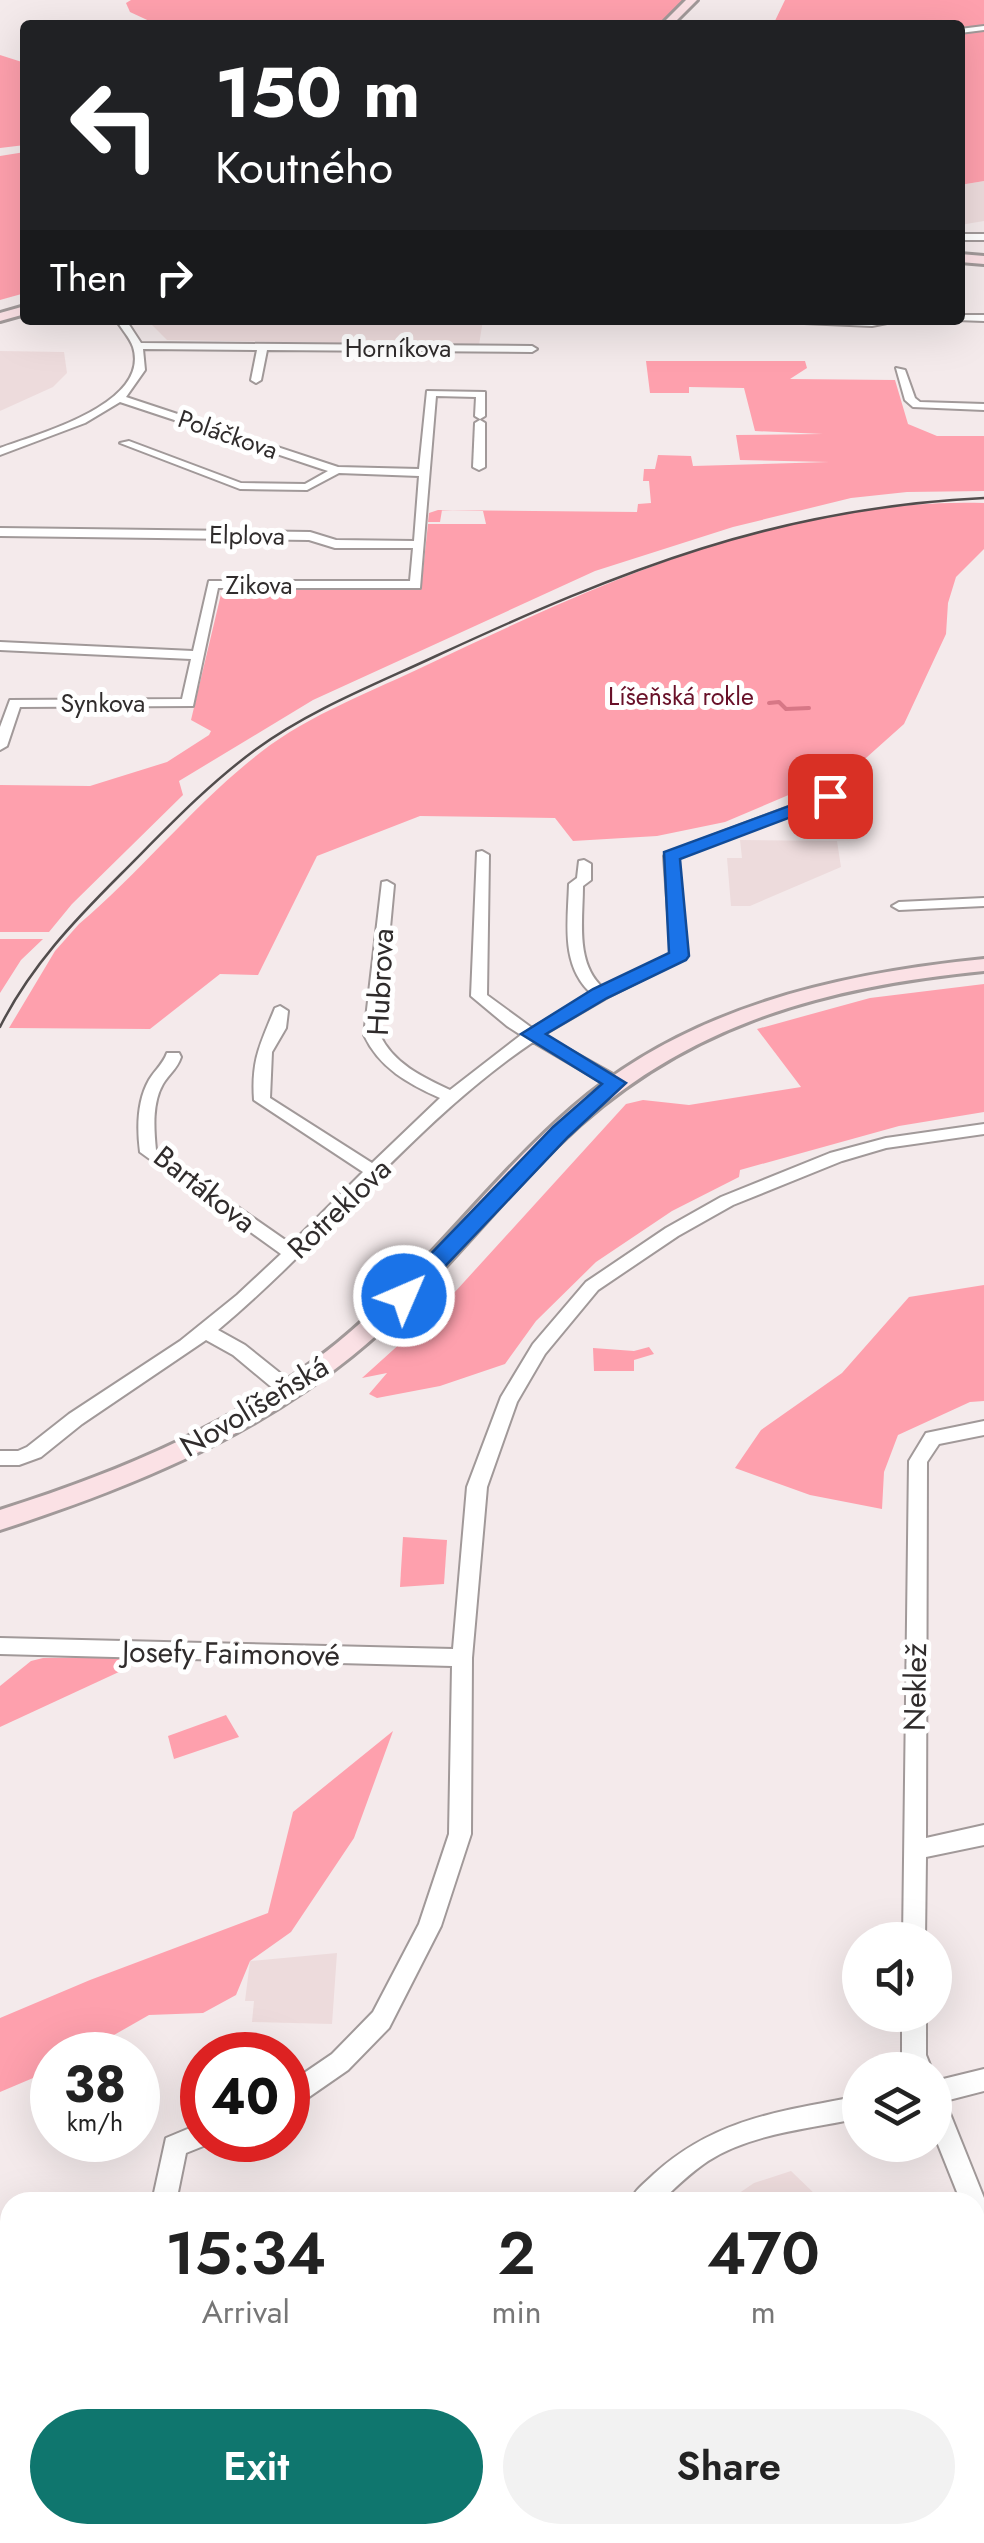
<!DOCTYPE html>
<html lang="en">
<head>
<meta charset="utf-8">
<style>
  body { margin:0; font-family:Jost,sans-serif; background:#f2f2f2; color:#222; height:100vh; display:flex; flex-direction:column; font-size:38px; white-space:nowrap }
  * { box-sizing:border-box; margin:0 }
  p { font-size:32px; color:#767676 }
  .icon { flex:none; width:55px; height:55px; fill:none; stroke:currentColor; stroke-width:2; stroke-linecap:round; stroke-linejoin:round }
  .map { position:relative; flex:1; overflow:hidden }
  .details { position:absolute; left:0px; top:2192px; width:985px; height:352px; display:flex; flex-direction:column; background:#fff; border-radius:30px 30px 0 0; box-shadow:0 10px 40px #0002 }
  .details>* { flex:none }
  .top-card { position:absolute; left:20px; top:20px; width:945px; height:305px; border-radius:10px; box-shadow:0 10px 40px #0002; background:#202124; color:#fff; overflow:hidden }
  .buttons { position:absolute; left:842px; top:1922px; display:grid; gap:20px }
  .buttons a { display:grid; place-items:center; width:110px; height:110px; border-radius:50%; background:#fff; box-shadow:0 10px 40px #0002; font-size:50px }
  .speed { position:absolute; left:30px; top:2032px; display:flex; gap:20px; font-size:50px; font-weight:700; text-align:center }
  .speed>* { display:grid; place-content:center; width:130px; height:130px; border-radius:50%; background:#fff; box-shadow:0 10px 40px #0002; line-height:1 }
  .speed small { font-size:25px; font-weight:400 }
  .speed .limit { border:15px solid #d22; background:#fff; color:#111 }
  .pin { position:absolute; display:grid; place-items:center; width:85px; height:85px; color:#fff; margin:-42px; border-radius:20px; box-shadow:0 5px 15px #0006 }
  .me { position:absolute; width:110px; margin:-55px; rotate:45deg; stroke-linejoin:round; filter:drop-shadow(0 0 8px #0008) }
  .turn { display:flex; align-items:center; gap:35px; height:210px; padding:0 30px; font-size:45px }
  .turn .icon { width:130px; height:130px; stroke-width:2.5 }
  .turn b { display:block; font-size:70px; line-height:85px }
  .then { display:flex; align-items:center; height:95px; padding:0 30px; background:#0003; gap:20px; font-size:38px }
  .eta { display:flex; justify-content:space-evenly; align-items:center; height:170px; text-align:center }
  .eta b { font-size:60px; font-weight:600; line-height:70px }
  .action { display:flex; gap:20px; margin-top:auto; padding:20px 30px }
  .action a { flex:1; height:115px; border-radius:60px; background:#0f766e; color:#fff; font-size:40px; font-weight:600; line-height:115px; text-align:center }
  .action a+a { background:#f2f2f2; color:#222 }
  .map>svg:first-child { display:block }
</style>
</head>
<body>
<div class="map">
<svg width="984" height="2543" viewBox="0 0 984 2543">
  <rect width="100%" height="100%" fill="#f4eaeb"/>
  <g fill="#eddbdc">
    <path d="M 984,181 L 984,221 L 960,225 L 960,185 Z"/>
    <path d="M 147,320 L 483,320 L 479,345 L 167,340 Z"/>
    <path d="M 0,351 L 64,352 L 67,373 L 53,387 L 0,411 Z"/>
    <path d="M 740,840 L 837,841 L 841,867 L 750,906 L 731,906 L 727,858 L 742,858 Z"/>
    <path d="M 337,1953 L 332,2024 L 252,2022 L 254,2001 L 245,2001 L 250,1961 Z"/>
    <path d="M 791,2171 L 819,2198 L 815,2202 L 726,2202 L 754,2183 Z"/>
  </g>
  <g fill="#fea0ad">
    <path d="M 131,0 L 686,0 L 660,25 L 158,25 L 130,12 L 126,3 Z"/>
    <path d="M 785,0 L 984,0 L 984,181 L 960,185 L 960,25 L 773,25 Z"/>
    <path d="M 0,55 L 25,63 L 25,91 L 22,93 L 25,93 L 25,145 L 0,148 Z"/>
    <path d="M 25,152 L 25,293 L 0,300 L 0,156 Z"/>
    <path d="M 646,361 L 805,361 L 807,368 L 790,379 L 895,380 L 908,424 L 937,436 L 984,436 L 984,491 L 907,492 L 851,498 L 733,527 L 595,571 L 313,700 L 179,781 L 183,795 L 72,904 L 49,932 L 0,932 L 0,785 L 90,786 L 167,762 L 209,735 L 211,731 L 191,720 L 222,590 L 421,589 L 428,524 L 486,524 L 483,511 L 442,510 L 440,522 L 428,522 L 429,513 L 438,510 L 637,512 L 638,504 L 651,503 L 649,481 L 643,481 L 644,469 L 655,469 L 658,455 L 691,456 L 693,466 L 829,462 L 740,460 L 736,435 L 823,434 L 755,431 L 744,388 L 689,387 L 689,393 L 650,393 Z"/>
    <path d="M 984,503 L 984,549 L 956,577 L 948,603 L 946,634 L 904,724 L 857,766 L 725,822 L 657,836 L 573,841 L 555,818 L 420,816 L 317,856 L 258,975 L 220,974 L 150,1029 L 9,1028 L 55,951 L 79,924 C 143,870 195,803 261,752 C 310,714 373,691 429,664 C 602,582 787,497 984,503 Z"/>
    <path d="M 0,939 L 43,939 L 21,960 L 0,993 Z"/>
    <path d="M 984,984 L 984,1112 L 899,1126 L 740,1170 L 739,1177 L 672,1211 L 596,1262 L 536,1321 L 505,1364 L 440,1386 L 377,1398 L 369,1394 L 387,1373 L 362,1378 L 444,1304 L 626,1104 L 643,1100 L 689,1105 L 801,1087 L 757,1029 L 870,998 Z"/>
    <path d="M 984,1285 L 984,1401 L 970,1402 L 898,1435 L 884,1472 L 882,1509 L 810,1495 L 735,1468 L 761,1430 L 842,1373 L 909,1297 Z"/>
    <path d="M 649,1347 L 654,1354 L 634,1360 L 634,1371 L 594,1371 L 593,1348 L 634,1351 Z"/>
    <path d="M 403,1537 L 447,1540 L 444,1584 L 400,1587 Z"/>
    <path d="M 135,1657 L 134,1665 L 0,1727 L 0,1686 L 31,1661 L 43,1658 Z"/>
    <path d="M 226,1715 L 239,1737 L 174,1759 L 168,1736 Z"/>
    <path d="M 393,1731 L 354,1838 L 291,1932 L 250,1961 L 236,1995 L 203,2013 L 149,2015 L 79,2055 L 52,2055 L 52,2070 L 0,2092 L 0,2018 L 90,1980 L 268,1913 L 293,1812 Z"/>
  </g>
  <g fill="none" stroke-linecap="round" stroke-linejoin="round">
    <path stroke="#d77786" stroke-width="4" d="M 769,703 L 779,702 L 786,709 L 809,708"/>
    <g stroke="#a19999" stroke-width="4">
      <g id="street">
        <path d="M 984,26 L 984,30 L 960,33 L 960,29 Z"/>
        <rect x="960" y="234" width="24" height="6"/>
        <path d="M 960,315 L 984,315 L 984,321 L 956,320 L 960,320 Z"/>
        <path d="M 116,320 L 126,320 L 141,343 L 532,346 L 537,349 L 532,352 L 267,350 L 261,380 L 256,383 L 251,380 L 257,350 L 143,349 L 145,370 L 126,397 L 338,467 L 419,469 L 427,391 L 485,392 L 485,416 L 480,419 L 475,416 L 476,397 L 436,396 L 420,588 L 218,588 L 193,706 L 20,707 L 7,746 L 0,750 L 0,727 L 10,700 L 182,699 L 191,659 L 0,650 L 0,642 L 193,651 L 209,581 L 410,581 L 413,548 L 335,548 L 309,540 L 0,536 L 0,528 L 310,532 L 336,540 L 414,541 L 419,476 L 339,473 L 307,490 L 240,489 L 120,443 L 129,441 L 241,483 L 305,484 L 328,471 L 120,402 L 85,423 L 0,455 L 0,448 C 38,434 151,404 133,347 C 130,338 121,328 116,320 Z"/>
        <path d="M 799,320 L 902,320 L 872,326 L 804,323 Z"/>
        <path d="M 896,368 L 905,370 L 915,398 L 920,402 L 984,404 L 984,410 L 913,407 L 905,400 Z"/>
        <path d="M 480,420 L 485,423 L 485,467 L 479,470 L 473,467 L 475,423 Z"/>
        <path d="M 846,792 L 851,793 L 851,799 L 832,800 L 678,858 L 687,956 L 684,959 L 608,997 L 543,1035 L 622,1079 L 624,1083 L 622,1087 L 610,1087 L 533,1042 C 414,1123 328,1238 218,1330 L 245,1345 L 295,1385 L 297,1390 L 295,1395 L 281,1395 L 233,1355 L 206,1340 L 82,1424 L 41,1457 L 19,1465 L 0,1465 L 0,1451 L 18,1451 L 27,1447 L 69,1414 L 180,1341 L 237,1295 L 281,1254 L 140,1152 C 137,1129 137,1101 149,1080 C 155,1070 163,1064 167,1053 L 179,1053 L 181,1057 C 177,1069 169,1074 163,1084 C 152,1103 154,1129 156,1150 L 291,1244 L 363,1172 L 254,1100 C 251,1059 261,1043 275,1008 L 280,1006 L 288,1011 L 286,1028 L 272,1052 L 270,1098 L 372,1163 L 440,1098 C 409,1084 379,1068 364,1035 L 382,882 L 387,881 L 394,885 L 380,1035 C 393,1063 422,1077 450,1090 L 521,1035 L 507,1026 L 471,996 L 477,852 L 482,851 L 489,855 L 487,995 L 532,1028 L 592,994 C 560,966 568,922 569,884 L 577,878 L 579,861 L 584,860 L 591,864 L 591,880 L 583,886 C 583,920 575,963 603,988 L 671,954 L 664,856 L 666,853 L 825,793 Z"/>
        <path d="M 984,898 L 984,906 L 899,910 L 892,906 L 899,902 Z"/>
        <path d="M 984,1124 L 984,1134 L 886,1148 L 842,1161 L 733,1205 L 678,1236 L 598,1290 L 545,1354 L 517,1402 L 487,1487 L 472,1658 L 471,1834 L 441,1926 L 389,2028 L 348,2070 L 296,2106 L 288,2109 L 288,2084 L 332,2054 L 373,2012 L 419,1924 L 449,1834 L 452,1666 L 0,1654 L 0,1638 L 453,1649 L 467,1487 L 501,1397 L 533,1344 L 586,1282 L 666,1228 L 721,1197 L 830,1153 L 886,1138 Z"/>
        <path d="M 984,1421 L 984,1435 L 939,1444 L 927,1462 L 926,1838 L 984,1825 L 984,1845 L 926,1857 L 925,1940 L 903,1940 L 909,1461 L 926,1433 Z"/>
        <path d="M 902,2015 L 926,2015 L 926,2055 L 932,2070 L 908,2070 L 902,2055 Z"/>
        <path d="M 984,2069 L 984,2091 L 945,2101 L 984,2198 L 984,2243 L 975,2239 L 975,2202 L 961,2202 L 935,2137 L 935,2081 Z"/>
        <path d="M 860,2096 L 860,2118 C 809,2129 752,2133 708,2161 C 690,2173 675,2188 660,2202 L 630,2202 C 634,2190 645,2183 654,2174 C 716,2118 782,2111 860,2096 Z"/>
        <path d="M 202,2123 L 202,2140 L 212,2140 L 211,2143 L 186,2153 L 176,2202 L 152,2202 L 166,2138 Z"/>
      </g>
    </g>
    <g stroke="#a19999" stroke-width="6">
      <g id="secondary">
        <path d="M 686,0 L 697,0 L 672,25 L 661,25 Z"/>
        <path d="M 960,254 L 984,256 L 984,264 L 960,262 Z"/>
        <path d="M 25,306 L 25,314 L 0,321 L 0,313 Z"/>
        <path d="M 984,959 L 984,971 C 820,987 679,1026 558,1145 C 488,1214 429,1294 352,1356 C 248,1440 126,1489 0,1530 L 0,1510 C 120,1472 238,1423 337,1343 C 423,1273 488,1181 572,1108 C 687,1008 835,974 984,959 Z"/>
      </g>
    </g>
    <use href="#street" fill="#fff" fill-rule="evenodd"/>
    <use href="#secondary" fill="#fbe1e5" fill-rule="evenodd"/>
    <path stroke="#524d4d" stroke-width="2.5" d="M 0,1027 C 30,967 74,921 121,874 C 164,831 206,786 255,750 C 310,710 374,685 436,656 C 622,570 776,508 984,498"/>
  </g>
  <path fill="#1a73e8" stroke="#114b97" stroke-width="2.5" d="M 830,791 L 839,796 L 836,800 L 680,859 L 689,956 L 686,960 L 607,998 L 546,1034 L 626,1083 L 568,1137 L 412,1301 L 396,1301 L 392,1296 L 396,1290 L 553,1127 L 602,1084 L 521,1034 L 593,989 L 669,953 L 664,852 Z"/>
  <g text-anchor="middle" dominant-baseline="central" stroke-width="10" stroke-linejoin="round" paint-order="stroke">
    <g font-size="25" fill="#302c2c" stroke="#fff">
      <text x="398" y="348">Horníkova</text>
      <text transform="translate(228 434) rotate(19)">Poláčkova</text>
      <text transform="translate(247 535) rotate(1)">Elplova</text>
      <text x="259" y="585">Zikova</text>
      <text x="103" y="703">Synkova</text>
    </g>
    <g font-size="25" fill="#691129" stroke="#fff">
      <text x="681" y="696">Líšeňská rokle</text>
    </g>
    <g font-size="30" fill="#302c2c" stroke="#fff">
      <text transform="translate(380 982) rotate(-87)">Hubrova</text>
      <text transform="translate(205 1189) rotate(38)">Bartákova</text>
      <text transform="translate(339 1208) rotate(-44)">Rotreklova</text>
      <text transform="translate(254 1406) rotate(-31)">Novolíšeňská</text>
      <text transform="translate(231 1653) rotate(1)">Josefy Faimonové</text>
      <text transform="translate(915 1687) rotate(-89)">Neklež</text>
    </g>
  </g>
</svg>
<div class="buttons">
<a><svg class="icon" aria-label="sound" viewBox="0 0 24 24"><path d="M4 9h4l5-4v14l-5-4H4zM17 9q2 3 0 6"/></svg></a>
<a><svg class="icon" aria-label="layers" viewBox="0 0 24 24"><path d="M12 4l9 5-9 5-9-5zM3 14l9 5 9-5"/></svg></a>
</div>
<div class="speed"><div>38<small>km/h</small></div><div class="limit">40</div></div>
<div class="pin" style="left:830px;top:796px;background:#d93025"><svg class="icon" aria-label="arrive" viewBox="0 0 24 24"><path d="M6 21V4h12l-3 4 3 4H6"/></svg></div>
<svg class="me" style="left:404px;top:1296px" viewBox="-20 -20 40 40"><circle r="17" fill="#1a73e8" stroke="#fff" stroke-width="3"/><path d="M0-11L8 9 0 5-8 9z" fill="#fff"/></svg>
<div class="top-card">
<div class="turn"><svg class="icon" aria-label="left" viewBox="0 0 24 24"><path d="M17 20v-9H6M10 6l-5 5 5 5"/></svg><div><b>150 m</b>Koutného</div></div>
<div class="then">Then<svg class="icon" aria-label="right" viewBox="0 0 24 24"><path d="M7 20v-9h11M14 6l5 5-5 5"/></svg></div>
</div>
<section class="details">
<div class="eta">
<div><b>15:34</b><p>Arrival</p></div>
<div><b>2</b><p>min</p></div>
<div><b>470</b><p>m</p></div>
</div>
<div class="action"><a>Exit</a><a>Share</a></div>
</section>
</div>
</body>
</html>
